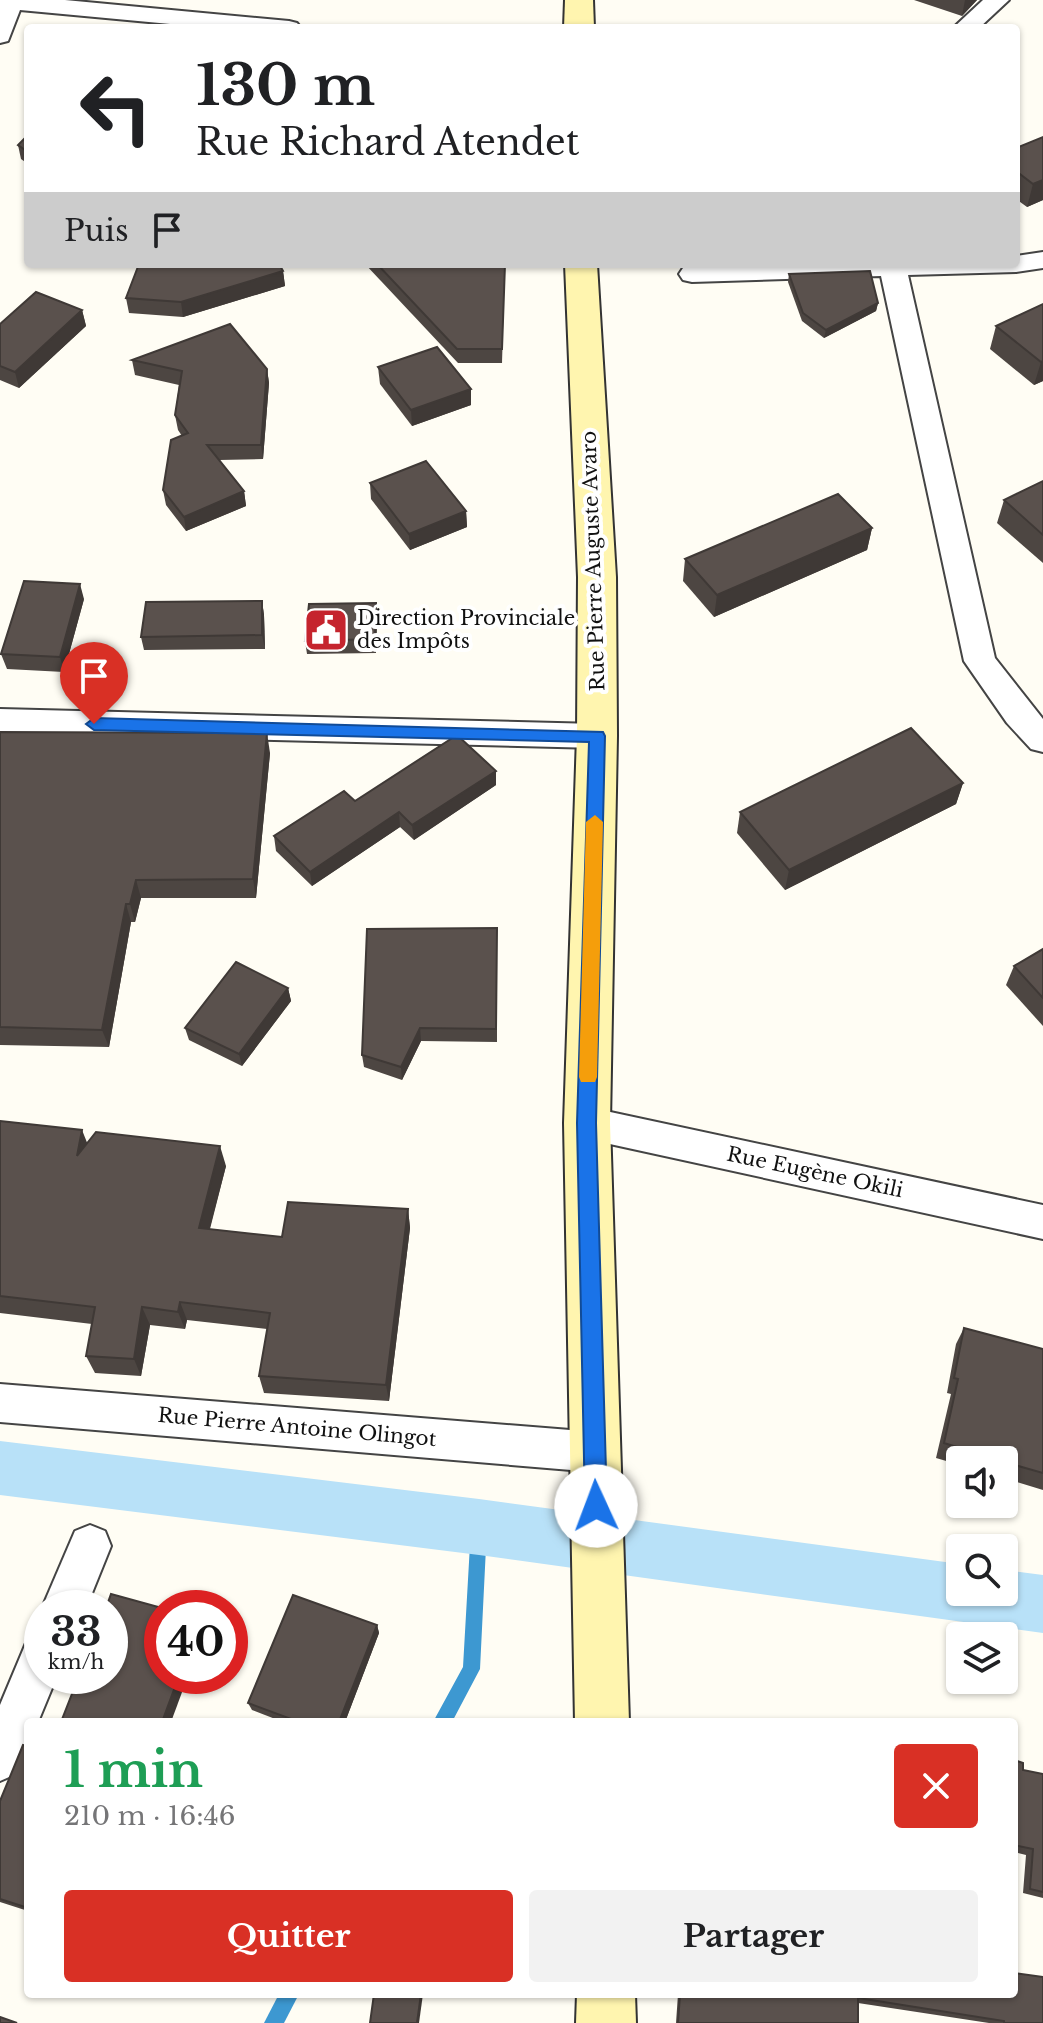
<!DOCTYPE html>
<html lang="fr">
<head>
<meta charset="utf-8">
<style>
  body { margin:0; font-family:"Libre Baskerville",serif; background:#f2f2f2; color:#202124; height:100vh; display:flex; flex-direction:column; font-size:30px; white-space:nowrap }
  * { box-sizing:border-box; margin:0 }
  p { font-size:26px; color:#757577 }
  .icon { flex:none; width:44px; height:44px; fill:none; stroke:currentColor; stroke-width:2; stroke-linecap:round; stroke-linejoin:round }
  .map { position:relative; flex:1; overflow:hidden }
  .drawer { position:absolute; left:24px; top:1718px; width:994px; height:280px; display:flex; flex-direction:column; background:#fff; border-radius:8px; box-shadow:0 2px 6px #0004 }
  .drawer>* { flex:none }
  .top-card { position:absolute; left:24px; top:24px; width:996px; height:244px; border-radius:8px; box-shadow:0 2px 6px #0004; background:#fff; color:#202124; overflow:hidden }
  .fabs { position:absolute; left:946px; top:1446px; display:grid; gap:16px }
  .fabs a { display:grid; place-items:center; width:72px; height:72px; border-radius:8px; background:#fff; box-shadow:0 2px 6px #0004; font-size:40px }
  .speed { position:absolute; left:24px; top:1590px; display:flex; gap:16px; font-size:40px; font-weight:700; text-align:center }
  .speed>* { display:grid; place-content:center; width:104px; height:104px; border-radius:50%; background:#fff; box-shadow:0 2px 6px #0004; line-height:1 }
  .speed small { font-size:20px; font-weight:400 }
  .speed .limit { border:12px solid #d22; background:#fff; color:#111 }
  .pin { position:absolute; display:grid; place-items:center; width:68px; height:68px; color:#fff; margin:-82px -34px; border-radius:50% 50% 50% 0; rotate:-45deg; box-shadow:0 0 8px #0007 }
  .pin .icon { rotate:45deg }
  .me { position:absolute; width:88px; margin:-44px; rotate:358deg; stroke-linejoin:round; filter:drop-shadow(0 0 6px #0008) }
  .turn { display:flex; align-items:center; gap:28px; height:168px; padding:0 40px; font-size:36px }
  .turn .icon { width:104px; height:104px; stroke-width:2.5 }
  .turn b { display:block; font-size:56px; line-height:68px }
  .then { display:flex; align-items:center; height:76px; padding:0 40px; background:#0003; gap:16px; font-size:30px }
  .round { display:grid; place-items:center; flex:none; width:84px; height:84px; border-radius:8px; background:#f2f2f2 }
  .head { display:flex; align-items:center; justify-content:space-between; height:136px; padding:0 40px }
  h1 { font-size:48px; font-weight:700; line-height:60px; color:#1e9e55 }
  .action { display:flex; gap:16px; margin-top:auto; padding:16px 40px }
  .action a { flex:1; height:92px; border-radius:8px; background:#d93025; color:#fff; font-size:32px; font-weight:700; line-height:92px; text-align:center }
  .action a+a { background:#f2f2f2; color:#202124 }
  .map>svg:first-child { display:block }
</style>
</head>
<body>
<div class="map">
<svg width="1043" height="2023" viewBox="0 0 1043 2023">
  <rect width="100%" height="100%" fill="#fffdf4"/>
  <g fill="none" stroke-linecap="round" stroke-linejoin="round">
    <g fill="#3d98d1" fill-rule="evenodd">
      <path d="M 479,1519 L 485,1521 L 487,1527 L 480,1669 L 452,1722 L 433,1722 L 463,1667 L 471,1527 L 473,1521 Z"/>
      <path d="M 279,1994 L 299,1994 L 284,2023 L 264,2023 Z"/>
    </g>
    <path fill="#b8e1f8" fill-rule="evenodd" d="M 0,1441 L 479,1499 L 960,1564 L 960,1592 L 1004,1592 L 1004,1570 L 1043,1575 L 1043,1633 L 479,1555 L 0,1495 Z"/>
    <g stroke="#444" stroke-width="4">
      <g id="street">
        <path d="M 0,0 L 65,0 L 289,21 L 297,23 L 301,28 L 213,28 L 20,10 L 8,41 L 0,43 Z"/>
        <path d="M 983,0 L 1009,0 L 979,28 L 953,28 Z"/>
        <path d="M 1043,252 L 1043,268 L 1016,272 L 908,275 L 995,658 L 1043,719 L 1043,752 L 1031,749 L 1007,723 L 964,661 L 881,276 L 692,282 L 683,280 L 679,274 L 683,268 L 743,264 L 1016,264 L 1016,256 Z"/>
        <path d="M 0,709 L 597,724 L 609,727 L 613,736 L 609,745 L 597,748 L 0,733 Z"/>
        <path d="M 587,1107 L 1043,1205 L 1043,1239 L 587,1139 L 574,1135 L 568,1123 L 574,1111 Z"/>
        <path d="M 0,1384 L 595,1432 L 610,1438 L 616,1452 L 610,1466 L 595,1472 L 0,1422 Z"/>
        <path d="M 90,1525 L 105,1531 L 111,1546 L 86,1608 L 42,1608 L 75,1531 Z"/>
        <path d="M 42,1637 L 42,1676 L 57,1676 L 38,1722 L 28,1722 L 28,1745 L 16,1774 L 0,1781 L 0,1705 L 26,1643 Z"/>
      </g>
    </g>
    <g stroke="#333" stroke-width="4">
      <g id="secondary">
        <path d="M 565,0 L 593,0 L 594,28 L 564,28 Z"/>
        <path d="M 565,264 L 597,264 L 616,577 L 617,736 L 610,1123 L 629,1722 L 575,1722 L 564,1123 L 577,736 L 578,577 Z"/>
        <path d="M 577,1994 L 635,1994 L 636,2023 L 576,2023 Z"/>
      </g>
    </g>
    <use href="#street" fill="#fff" fill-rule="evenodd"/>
    <use href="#secondary" fill="#fff5af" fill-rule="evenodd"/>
  </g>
  <g fill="#4d4642">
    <path d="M 914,0 L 977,0 L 962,16 Z"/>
    <path d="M 28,135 L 28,164 L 21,159 L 18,145 Z"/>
    <path d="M 1016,148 L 1043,200 L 1027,207 L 1016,199 Z"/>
    <path d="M 365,264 L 505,264 L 502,363 L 458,363 Z"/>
    <path d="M 283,271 L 285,286 L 183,317 L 129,313 L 126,298 Z"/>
    <path d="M 789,274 L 878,303 L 876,311 L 824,338 L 802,321 L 788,282 Z"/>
    <path d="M 1043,304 L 1043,381 L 1034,385 L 990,349 L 996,326 Z"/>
    <path d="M 82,310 L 86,326 L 19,388 L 0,380 L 0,324 Z"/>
    <path d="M 132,360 L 267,369 L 269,383 L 263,459 L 219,460 L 244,491 L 246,506 L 186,531 L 166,505 L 163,490 L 182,436 L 178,430 L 175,415 L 179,385 L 135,375 Z"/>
    <path d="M 378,367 L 471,389 L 471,405 L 412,426 L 380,384 Z"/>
    <path d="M 1043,481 L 1043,563 L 997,523 L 1004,500 Z"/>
    <path d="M 370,483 L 466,511 L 467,527 L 410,550 L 371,499 Z"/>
    <path d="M 872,528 L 867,550 L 714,617 L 683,581 L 685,559 Z"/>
    <path d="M 84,599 L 64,672 L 7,669 L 1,654 Z"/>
    <path d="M 262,601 L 264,615 L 265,649 L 144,650 L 141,637 Z"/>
    <path d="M 377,616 L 376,653 L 307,654 L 305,641 Z"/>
    <path d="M 0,732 L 270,753 L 256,898 L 141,898 L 135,922 L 131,922 L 109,1047 L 0,1045 Z"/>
    <path d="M 963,783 L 956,804 L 785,890 L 737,833 L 740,812 Z"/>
    <path d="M 496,785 L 414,840 L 400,827 L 312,886 L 276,851 L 274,836 L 355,801 Z"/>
    <path d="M 497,928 L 497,1042 L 421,1041 L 402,1080 L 364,1067 L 362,1055 Z"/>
    <path d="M 1043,949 L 1043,1026 L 1006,985 L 1014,966 Z"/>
    <path d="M 288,988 L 291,1001 L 242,1066 L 189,1040 L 185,1028 Z"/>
    <path d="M 0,1121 L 87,1143 L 226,1166 L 210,1229 L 282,1237 L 408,1209 L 410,1228 L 389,1401 L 264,1393 L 259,1376 L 267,1329 L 187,1320 L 185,1329 L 150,1325 L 141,1376 L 95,1373 L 86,1356 L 92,1324 L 0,1313 Z"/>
    <path d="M 964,1328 L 1043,1349 L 1043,1490 L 1004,1478 L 1004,1460 L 960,1460 L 960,1465 L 936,1458 L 951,1394 L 947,1393 L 956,1344 Z"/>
    <path d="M 377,1625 L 379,1633 L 345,1722 L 283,1722 L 252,1710 L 248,1703 Z"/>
    <path d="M 28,1746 L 28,1911 L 0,1902 L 0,1801 Z"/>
    <path d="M 1014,1760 L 1023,1770 L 1043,1774 L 1043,1898 L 1023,1893 L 1026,1855 L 1014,1852 Z"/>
    <path d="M 678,1994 L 1014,1994 L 1043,2023 L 989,2023 L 858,2003 L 858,2023 L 676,2023 Z"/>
  </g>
  <g fill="#3f3936">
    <path d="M 965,0 L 977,0 L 962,16 Z"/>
    <path d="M 1043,180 L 1043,200 L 1027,207 L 1033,184 Z"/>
    <path d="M 283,271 L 285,286 L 183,317 L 181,302 Z"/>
    <path d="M 878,303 L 876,311 L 824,338 L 826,330 Z"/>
    <path d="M 82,310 L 86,326 L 19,388 L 15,372 Z"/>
    <path d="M 1043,361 L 1043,381 L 1034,385 L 1041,362 Z"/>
    <path d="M 267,369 L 269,383 L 263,459 L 261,445 Z"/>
    <path d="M 471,389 L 471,405 L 412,426 L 411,410 Z"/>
    <path d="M 244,491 L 246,506 L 186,531 L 184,517 Z"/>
    <path d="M 466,511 L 467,527 L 410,550 L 409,534 Z"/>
    <path d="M 872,528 L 867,550 L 714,617 L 717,595 Z"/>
    <path d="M 80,584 L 84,599 L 64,672 L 60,657 Z"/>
    <path d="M 262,601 L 264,615 L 265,649 L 262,635 Z"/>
    <path d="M 376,603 L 377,616 L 376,653 L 375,639 Z"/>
    <path d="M 267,733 L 270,753 L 256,898 L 253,879 Z"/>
    <path d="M 496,771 L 496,785 L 414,840 L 412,825 Z"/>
    <path d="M 963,783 L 956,804 L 785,890 L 789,870 Z"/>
    <path d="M 399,812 L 400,827 L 312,886 L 310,872 Z"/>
    <path d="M 136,880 L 141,898 L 135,922 L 130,904 Z"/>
    <path d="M 126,904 L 131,922 L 109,1047 L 102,1030 Z"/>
    <path d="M 288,988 L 291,1001 L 242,1066 L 239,1054 Z"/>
    <path d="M 420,1028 L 421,1041 L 402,1080 L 401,1067 Z"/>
    <path d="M 82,1130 L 90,1150 L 77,1156 Z"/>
    <path d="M 220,1146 L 226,1166 L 205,1246 L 199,1228 Z"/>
    <path d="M 408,1209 L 410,1228 L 389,1401 L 386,1385 Z"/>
    <path d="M 180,1302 L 187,1320 L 185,1329 L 178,1312 Z"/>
    <path d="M 142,1307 L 150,1325 L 141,1376 L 134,1359 Z"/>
    <path d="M 377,1625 L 379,1633 L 345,1722 L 339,1722 Z"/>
    <path d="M 179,1676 L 188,1676 L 171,1722 L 162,1722 Z"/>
    <path d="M 421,1994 L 423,1994 L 419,2023 L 417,2023 Z"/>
  </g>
  <g fill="#5a514d" stroke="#3f3936" stroke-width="2">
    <path d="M 28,135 L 28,152 L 18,145 Z"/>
    <path d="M 1043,137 L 1043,180 L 1033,184 L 1016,171 L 1016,148 Z"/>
    <path d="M 139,264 L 279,264 L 283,271 L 181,302 L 126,298 Z"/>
    <path d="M 377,264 L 505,264 L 502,349 L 457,349 Z"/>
    <path d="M 870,271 L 878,303 L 826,330 L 803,313 L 789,274 Z"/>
    <path d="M 36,292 L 82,310 L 15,372 L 0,366 L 0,324 Z"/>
    <path d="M 1043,304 L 1043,361 L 1041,362 L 996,326 Z"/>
    <path d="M 230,324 L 267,369 L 261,445 L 207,445 L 244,491 L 184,517 L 163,490 L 171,440 L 188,433 L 175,415 L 182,371 L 132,360 Z"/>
    <path d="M 437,347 L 471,389 L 411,410 L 378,367 Z"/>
    <path d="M 426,461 L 466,511 L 409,534 L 370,483 Z"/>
    <path d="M 1043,481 L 1043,535 L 1004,500 Z"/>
    <path d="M 838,494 L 872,528 L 717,595 L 685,559 Z"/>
    <path d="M 24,581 L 80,584 L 60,657 L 1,654 Z"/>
    <path d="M 262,601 L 262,635 L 141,637 L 146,602 Z"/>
    <path d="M 376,603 L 375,639 L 305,641 L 309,604 Z"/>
    <path d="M 911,728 L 963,783 L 789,870 L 740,812 Z"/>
    <path d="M 0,732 L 267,733 L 253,879 L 136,880 L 130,904 L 126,904 L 102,1030 L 0,1027 Z"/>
    <path d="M 457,735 L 496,771 L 412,825 L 399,812 L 310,872 L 274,836 L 344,791 L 355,801 Z"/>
    <path d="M 497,928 L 496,1029 L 420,1028 L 401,1067 L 362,1055 L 367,929 Z"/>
    <path d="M 1043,949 L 1043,998 L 1014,966 Z"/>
    <path d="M 236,962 L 288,988 L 239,1054 L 185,1028 Z"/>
    <path d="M 0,1121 L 82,1130 L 77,1156 L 96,1132 L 220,1146 L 199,1228 L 282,1237 L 288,1202 L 408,1209 L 386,1385 L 259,1376 L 270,1313 L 180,1302 L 178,1312 L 142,1307 L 134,1359 L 86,1356 L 95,1307 L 0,1296 Z"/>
    <path d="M 964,1328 L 1043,1349 L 1043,1473 L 1004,1462 L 1004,1460 L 999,1460 L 944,1443 L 958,1379 L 954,1378 Z"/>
    <path d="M 111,1594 L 162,1608 L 162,1676 L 179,1676 L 162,1722 L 61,1722 L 79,1676 L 110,1676 L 110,1608 L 106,1608 Z"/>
    <path d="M 293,1595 L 377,1625 L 339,1722 L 299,1722 L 248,1703 Z"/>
    <path d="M 23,1745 L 28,1746 L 28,1908 L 0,1899 L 0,1801 Z"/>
    <path d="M 1014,1760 L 1023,1763 L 1023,1770 L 1043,1774 L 1043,1892 L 1030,1889 L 1033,1849 L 1014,1845 Z"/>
    <path d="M 1014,1973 L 1043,1977 L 1043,2023 L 1004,2023 L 1004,2021 L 858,1998 L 858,2023 L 678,2023 L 680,1994 L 1014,1994 Z"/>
    <path d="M 374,1994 L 421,1994 L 417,2023 L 370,2023 Z"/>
    <path d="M 0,2017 L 17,2023 L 0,2023 Z"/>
  </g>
  <path fill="#1a73e8" stroke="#114b97" stroke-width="2" d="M 94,718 L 603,732 L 605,736 L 596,1123 L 607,1506 L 604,1514 L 596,1517 L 588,1514 L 585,1506 L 577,1123 L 589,742 L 94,730 L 86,724 Z"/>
  <path fill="#f59e0b" d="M 595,815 L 603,822 L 597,1077 L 595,1082 L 581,1082 L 579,1077 L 586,822 Z"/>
  <defs>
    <g id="civic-square" transform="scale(2.3)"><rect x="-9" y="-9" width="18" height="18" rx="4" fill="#c5242e" stroke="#fff"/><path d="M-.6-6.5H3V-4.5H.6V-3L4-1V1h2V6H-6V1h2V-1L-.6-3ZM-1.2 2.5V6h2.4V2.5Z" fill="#fff"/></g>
  </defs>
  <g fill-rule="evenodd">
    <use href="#civic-square" x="326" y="630"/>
  </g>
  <g text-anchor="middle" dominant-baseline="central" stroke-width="8" stroke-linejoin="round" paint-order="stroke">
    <g font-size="20" fill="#111" stroke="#fff">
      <text transform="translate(593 561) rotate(-92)">Rue Pierre Auguste Avaro</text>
      <text transform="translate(815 1172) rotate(12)">Rue Eugène Okili</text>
      <text transform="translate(297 1427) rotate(5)">Rue Pierre Antoine Olingot</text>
    </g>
    <g font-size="20" fill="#111" stroke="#fff" text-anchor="start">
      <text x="357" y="618">Direction Provinciale<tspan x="357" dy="23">des Impôts</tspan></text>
    </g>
  </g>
</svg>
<div class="fabs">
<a><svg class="icon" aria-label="sound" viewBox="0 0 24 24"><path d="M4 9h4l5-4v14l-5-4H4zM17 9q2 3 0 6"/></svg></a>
<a><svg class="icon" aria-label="search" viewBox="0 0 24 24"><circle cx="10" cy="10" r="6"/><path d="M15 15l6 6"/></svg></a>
<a><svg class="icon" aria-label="layers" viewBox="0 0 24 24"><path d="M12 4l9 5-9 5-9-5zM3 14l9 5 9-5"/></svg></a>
</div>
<div class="speed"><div>33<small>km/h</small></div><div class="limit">40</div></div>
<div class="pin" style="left:94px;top:724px;background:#d93025"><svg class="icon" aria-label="arrive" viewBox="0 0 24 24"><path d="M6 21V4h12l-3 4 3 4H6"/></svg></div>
<svg class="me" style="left:596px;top:1506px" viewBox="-20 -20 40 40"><circle r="19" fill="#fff"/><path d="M0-13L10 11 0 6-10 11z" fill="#1a73e8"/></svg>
<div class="top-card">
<div class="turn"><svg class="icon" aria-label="left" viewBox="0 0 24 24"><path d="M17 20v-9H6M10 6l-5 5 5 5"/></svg><div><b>130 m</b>Rue Richard Atendet</div></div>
<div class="then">Puis<svg class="icon" aria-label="arrive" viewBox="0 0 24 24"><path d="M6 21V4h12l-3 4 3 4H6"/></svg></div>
</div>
<section class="drawer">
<div class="head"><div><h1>1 min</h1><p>210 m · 16:46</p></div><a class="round" style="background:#d93025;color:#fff"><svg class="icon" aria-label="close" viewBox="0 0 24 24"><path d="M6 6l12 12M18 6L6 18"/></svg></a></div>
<div class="action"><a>Quitter</a><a>Partager</a></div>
</section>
</div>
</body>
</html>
